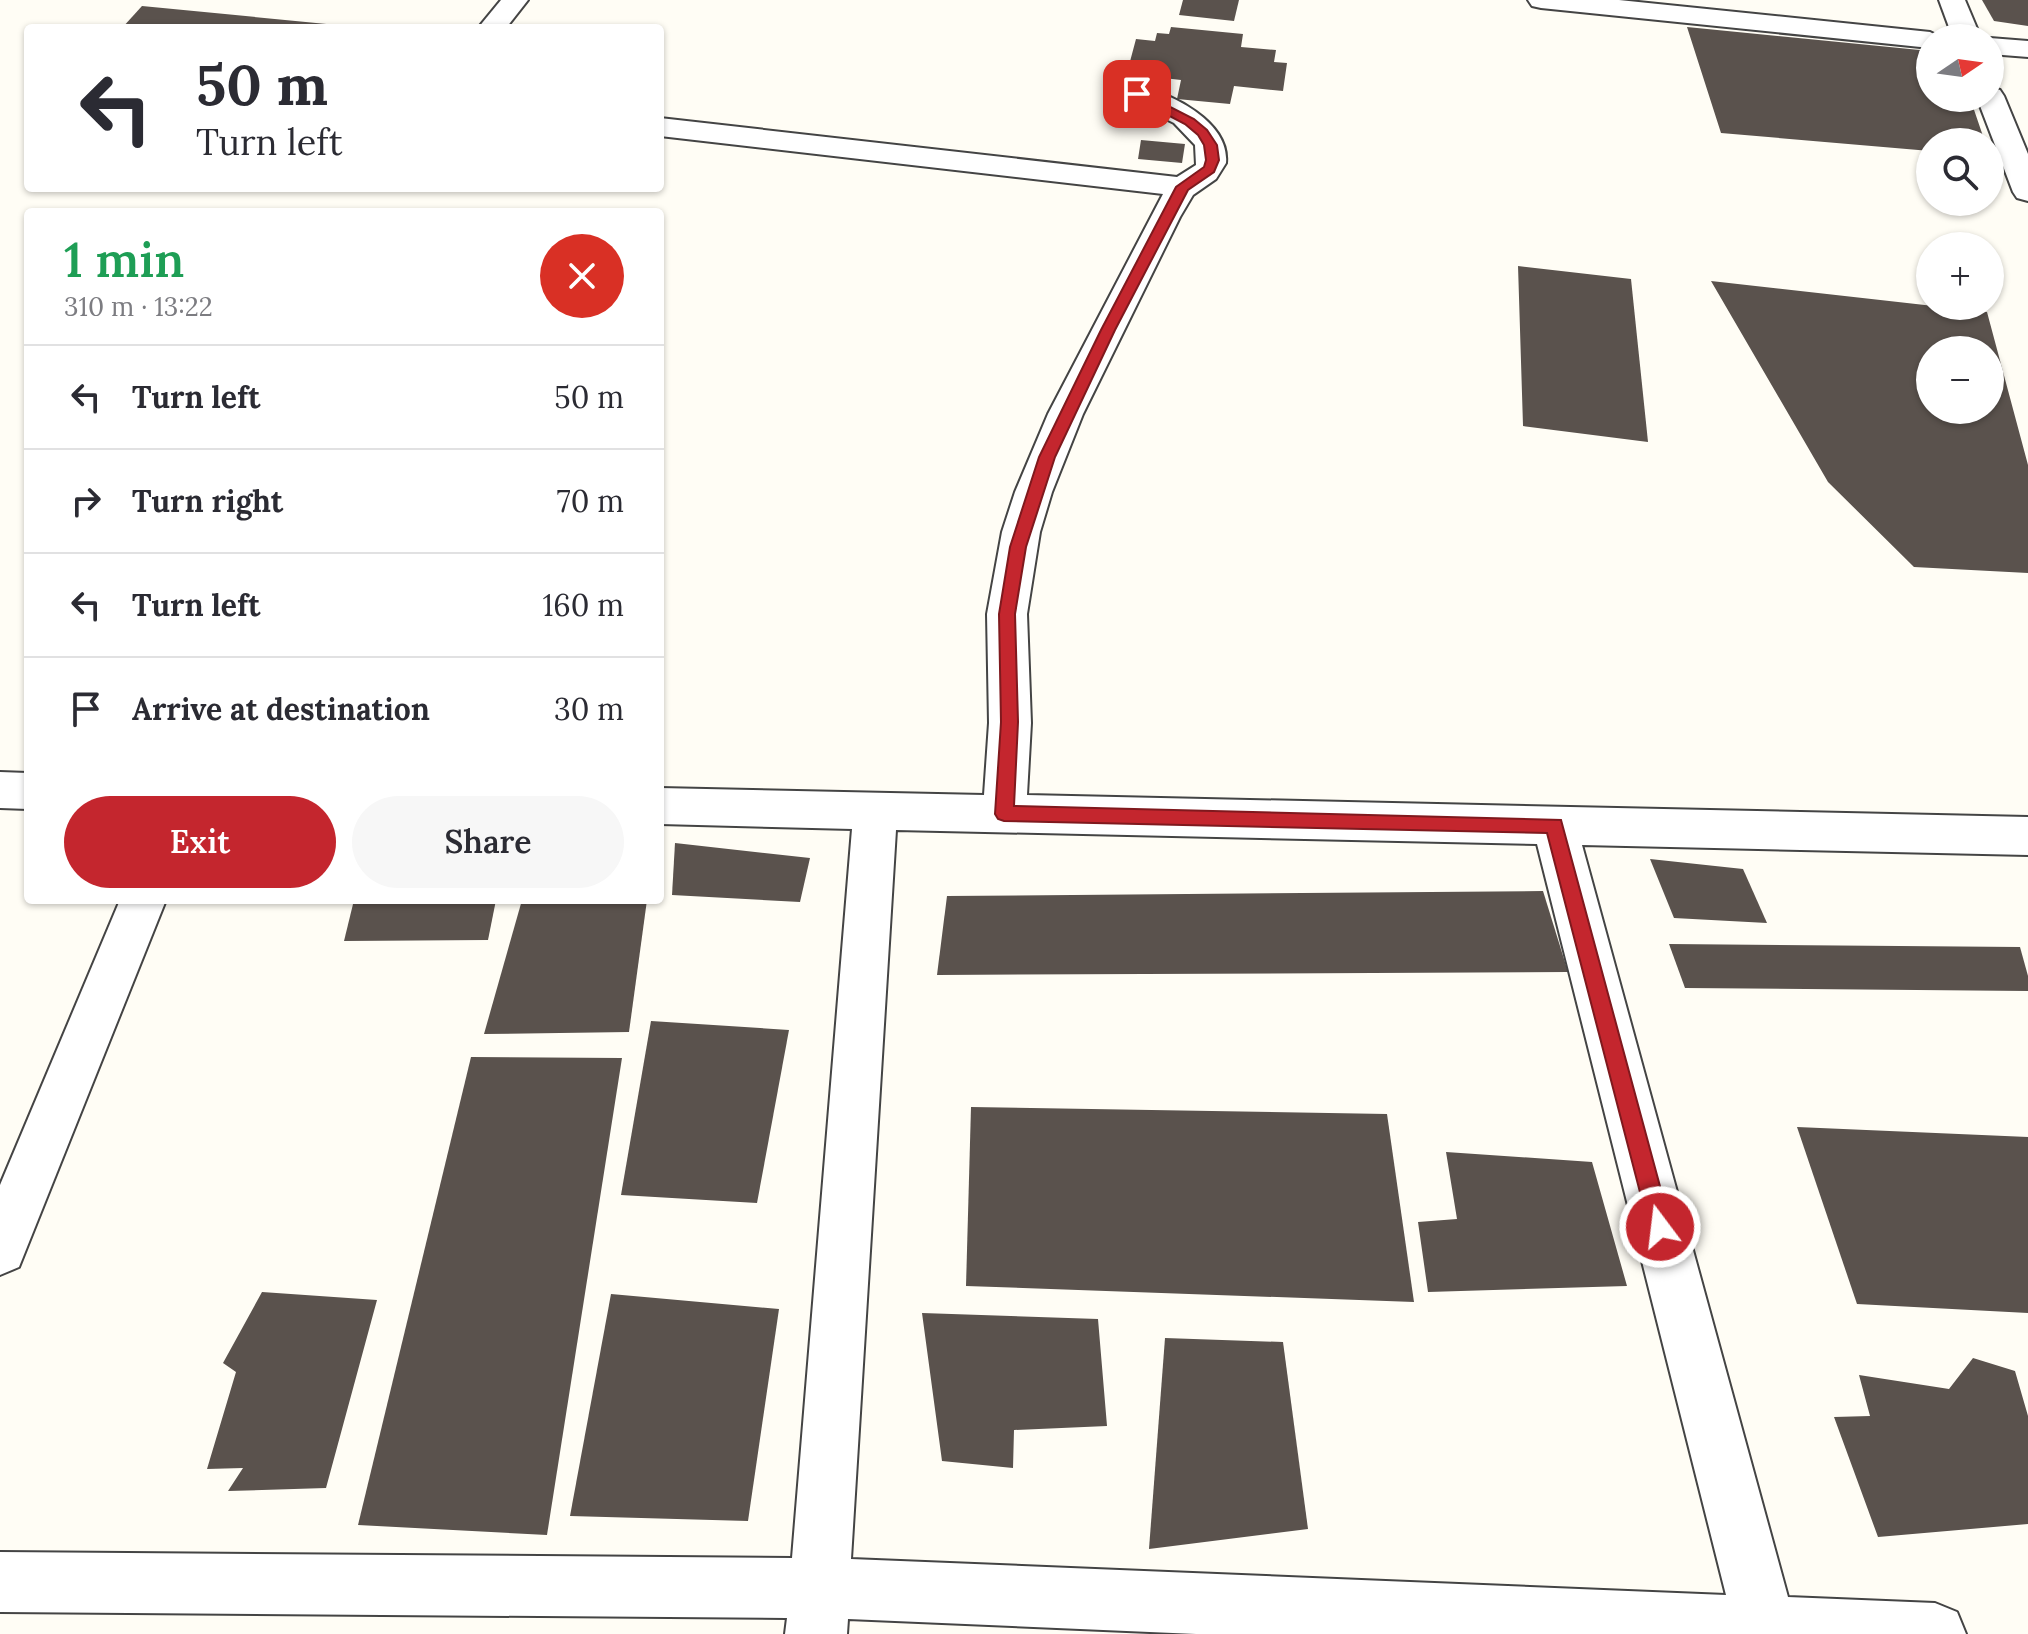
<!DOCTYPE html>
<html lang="en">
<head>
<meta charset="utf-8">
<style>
  body { margin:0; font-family:Lora,serif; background:#f7f7f7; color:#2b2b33; height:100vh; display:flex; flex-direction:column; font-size:30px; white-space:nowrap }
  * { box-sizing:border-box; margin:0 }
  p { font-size:26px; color:#7c7c81 }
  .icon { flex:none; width:44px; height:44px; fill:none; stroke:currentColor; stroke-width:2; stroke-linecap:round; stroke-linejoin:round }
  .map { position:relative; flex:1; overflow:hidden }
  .details { position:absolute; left:24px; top:208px; width:640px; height:696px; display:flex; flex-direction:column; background:#fff; border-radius:8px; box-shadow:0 2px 6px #0004 }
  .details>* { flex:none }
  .banner { position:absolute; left:24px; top:24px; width:640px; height:168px; border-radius:8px; box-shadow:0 2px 6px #0004; background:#fff; color:#2b2b33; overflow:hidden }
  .needle { width:52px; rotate:77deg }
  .fabs { position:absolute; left:1916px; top:24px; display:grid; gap:16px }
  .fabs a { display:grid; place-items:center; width:88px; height:88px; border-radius:50%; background:#fff; box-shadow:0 2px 6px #0004; font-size:40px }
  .pin { position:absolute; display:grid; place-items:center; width:68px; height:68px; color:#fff; margin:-34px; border-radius:16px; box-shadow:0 4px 12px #0006 }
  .me { position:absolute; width:88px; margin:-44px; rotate:345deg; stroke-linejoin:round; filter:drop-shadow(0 0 6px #0008) }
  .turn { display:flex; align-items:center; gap:28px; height:168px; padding:0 40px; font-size:36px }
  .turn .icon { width:104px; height:104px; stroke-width:2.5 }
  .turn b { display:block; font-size:56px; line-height:68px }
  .round { display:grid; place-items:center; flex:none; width:84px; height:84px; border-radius:42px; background:#f7f7f7 }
  .headline { display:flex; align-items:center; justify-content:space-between; height:136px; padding:0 40px }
  h1 { font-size:48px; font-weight:600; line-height:60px; color:#1e9e55 }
  .cta { display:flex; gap:16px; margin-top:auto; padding:16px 40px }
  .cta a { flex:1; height:92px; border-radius:48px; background:#c4262e; color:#fff; font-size:32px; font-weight:600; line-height:92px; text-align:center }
  .cta a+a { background:#f7f7f7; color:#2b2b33 }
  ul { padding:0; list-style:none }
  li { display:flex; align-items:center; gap:24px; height:104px; padding:0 40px; border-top:2px solid #e1e1e2 }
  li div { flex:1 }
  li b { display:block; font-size:30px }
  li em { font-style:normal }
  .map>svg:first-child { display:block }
</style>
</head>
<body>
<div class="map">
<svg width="2028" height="1634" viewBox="0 0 2028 1634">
  <rect width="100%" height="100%" fill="#fffdf5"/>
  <g fill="#5a524d" fill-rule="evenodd">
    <path d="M 1183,0 L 1239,0 L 1234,21 L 1179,15 Z"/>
    <path d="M 1982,0 L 2028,0 L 2028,26 L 1994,21 Z"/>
    <path d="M 142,6 L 347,26 L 347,28 L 122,28 Z"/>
    <path d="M 1171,27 L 1243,34 L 1241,47 L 1276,50 L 1274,62 L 1287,63 L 1283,91 L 1234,86 L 1230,104 L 1177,99 L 1181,80 L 1155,77 L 1156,72 L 1128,69 L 1136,39 L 1155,41 L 1157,33 L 1169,34 Z"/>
    <path d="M 1687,27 L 1930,51 L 1930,98 L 1970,98 L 1985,142 L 1930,142 L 1930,151 L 1721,133 Z"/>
    <path d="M 1141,140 L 1185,144 L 1182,163 L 1138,159 Z"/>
    <path d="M 1518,266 L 1631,279 L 1648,442 L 1523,426 Z"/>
    <path d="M 1711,281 L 1987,312 L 2028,465 L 2028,573 L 1914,567 L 1828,482 ZM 1930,350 L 1990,350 L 1990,410 L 1930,410 Z"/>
    <path d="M 675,843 L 810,858 L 800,902 L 672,895 Z"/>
    <path d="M 1650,859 L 1743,869 L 1767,923 L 1674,918 Z"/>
    <path d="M 1543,891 L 1568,972 L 937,975 L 947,896 Z"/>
    <path d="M 354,900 L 496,900 L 488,940 L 344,941 Z"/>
    <path d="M 522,900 L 647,900 L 629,1032 L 484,1034 Z"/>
    <path d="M 1669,944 L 2020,947 L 2028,976 L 2028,991 L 1685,988 Z"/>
    <path d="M 651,1021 L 789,1030 L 757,1203 L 621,1195 Z"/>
    <path d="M 471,1057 L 622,1058 L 547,1535 L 358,1525 Z"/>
    <path d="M 971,1107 L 1387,1114 L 1414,1302 L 966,1286 Z"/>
    <path d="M 1797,1127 L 2028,1137 L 2028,1313 L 1857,1304 Z"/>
    <path d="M 1446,1152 L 1592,1162 L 1627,1286 L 1428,1292 L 1418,1222 L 1457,1219 Z"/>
    <path d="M 262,1292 L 377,1300 L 326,1488 L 228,1491 L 243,1468 L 207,1469 L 236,1372 L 223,1363 Z"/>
    <path d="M 611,1294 L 779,1309 L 748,1521 L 570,1516 Z"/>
    <path d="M 922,1313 L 1098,1319 L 1107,1426 L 1014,1430 L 1013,1468 L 942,1461 Z"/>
    <path d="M 1165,1338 L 1283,1342 L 1308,1529 L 1149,1549 Z"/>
    <path d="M 1973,1358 L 2015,1371 L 2028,1416 L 2028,1524 L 1878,1537 L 1834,1417 L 1870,1416 L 1859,1375 L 1949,1389 Z"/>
  </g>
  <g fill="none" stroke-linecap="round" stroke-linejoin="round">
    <g stroke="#444" stroke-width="4">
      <g id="minor">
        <path d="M 501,0 L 528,0 L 506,28 L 478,28 Z"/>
        <path d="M 1528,0 L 1619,0 L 1930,32 L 1942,38 L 1930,38 L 1930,48 L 1541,8 L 1532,6 Z"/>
        <path d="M 1939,0 L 1965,0 L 1981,38 L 1953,38 Z"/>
        <path d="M 1989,38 L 1990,38 L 2028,41 L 2028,57 L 1990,54 Z"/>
        <path d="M 1137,85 C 1171,94 1230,121 1226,163 L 1216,179 L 1193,195 L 1180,217 L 1083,414 L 1052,492 L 1040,532 L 1027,614 L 1031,723 L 1027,795 L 2028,817 L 2028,855 L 1582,845 L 1788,1597 L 1935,1603 L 1957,1612 L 1966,1634 L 1196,1634 L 848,1619 L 847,1634 L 785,1634 L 787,1618 L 0,1612 L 0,1552 L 792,1558 L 852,829 L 660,824 L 660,788 L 984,795 L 989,723 L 987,614 L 1002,532 L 1015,492 L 1048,414 L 1163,194 L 660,136 L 660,118 L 1177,177 L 1196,165 L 1195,145 L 1174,123 L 1127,100 L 1123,94 L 1127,88 ZM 896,830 L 1537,844 L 1726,1595 L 851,1559 Z"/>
        <path d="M 1990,87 L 2000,90 L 2004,96 L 2028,154 L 2028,201 L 2017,198 L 2013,192 L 1977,98 L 1990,98 Z"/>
        <path d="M 0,772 L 28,773 L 28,809 L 0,808 Z"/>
        <path d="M 120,900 L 166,900 L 19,1267 L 0,1275 L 0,1185 Z"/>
      </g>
    </g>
    <use href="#minor" fill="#fff" fill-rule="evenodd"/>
  </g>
  <path fill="#c4262e" stroke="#7f191e" stroke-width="2" d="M 1133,92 L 1141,92 L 1194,119 L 1207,130 L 1217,145 L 1219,160 L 1214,172 L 1188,190 L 1115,330 L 1055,457 L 1026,547 L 1015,614 L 1018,722 L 1014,806 L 1561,820 L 1671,1227 L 1668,1235 L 1660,1238 L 1652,1235 L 1649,1227 L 1547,833 L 1004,821 L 998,819 L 995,814 L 1001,722 L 999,614 L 1010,547 L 1039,457 L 1101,330 L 1176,187 L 1204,167 L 1206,160 L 1204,145 L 1198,135 L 1185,124 L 1133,97 Z"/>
</svg>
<div class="fabs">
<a><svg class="needle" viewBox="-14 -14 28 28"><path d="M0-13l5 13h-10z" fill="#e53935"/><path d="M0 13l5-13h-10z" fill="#7c7c81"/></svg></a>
<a><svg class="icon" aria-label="search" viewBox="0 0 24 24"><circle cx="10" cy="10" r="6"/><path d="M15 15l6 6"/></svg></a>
<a>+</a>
<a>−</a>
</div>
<div class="pin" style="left:1137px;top:94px;background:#d93025"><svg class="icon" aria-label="arrive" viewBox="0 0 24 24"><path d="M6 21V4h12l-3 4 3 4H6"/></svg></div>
<svg class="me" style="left:1660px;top:1227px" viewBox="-20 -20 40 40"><circle r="17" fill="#c4262e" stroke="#fff" stroke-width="3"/><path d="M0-11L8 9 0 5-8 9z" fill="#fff"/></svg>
<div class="banner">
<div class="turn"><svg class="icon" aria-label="left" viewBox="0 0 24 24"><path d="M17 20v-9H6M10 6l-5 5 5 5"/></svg><div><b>50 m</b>Turn left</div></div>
</div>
<section class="details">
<div class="headline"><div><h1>1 min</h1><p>310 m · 13:22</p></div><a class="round" style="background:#d93025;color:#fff"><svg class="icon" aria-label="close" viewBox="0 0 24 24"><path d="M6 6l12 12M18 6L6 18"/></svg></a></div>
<ul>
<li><svg class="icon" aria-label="left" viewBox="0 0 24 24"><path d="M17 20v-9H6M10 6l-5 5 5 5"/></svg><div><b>Turn left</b></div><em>50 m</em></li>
<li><svg class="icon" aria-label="right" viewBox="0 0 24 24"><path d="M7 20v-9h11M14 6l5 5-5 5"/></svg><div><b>Turn right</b></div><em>70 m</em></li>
<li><svg class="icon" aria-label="left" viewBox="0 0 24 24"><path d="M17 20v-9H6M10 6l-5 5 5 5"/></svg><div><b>Turn left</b></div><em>160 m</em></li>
<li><svg class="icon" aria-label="arrive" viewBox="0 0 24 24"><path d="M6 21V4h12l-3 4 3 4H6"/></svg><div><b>Arrive at destination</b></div><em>30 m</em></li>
</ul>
<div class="cta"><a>Exit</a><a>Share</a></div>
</section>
</div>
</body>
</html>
